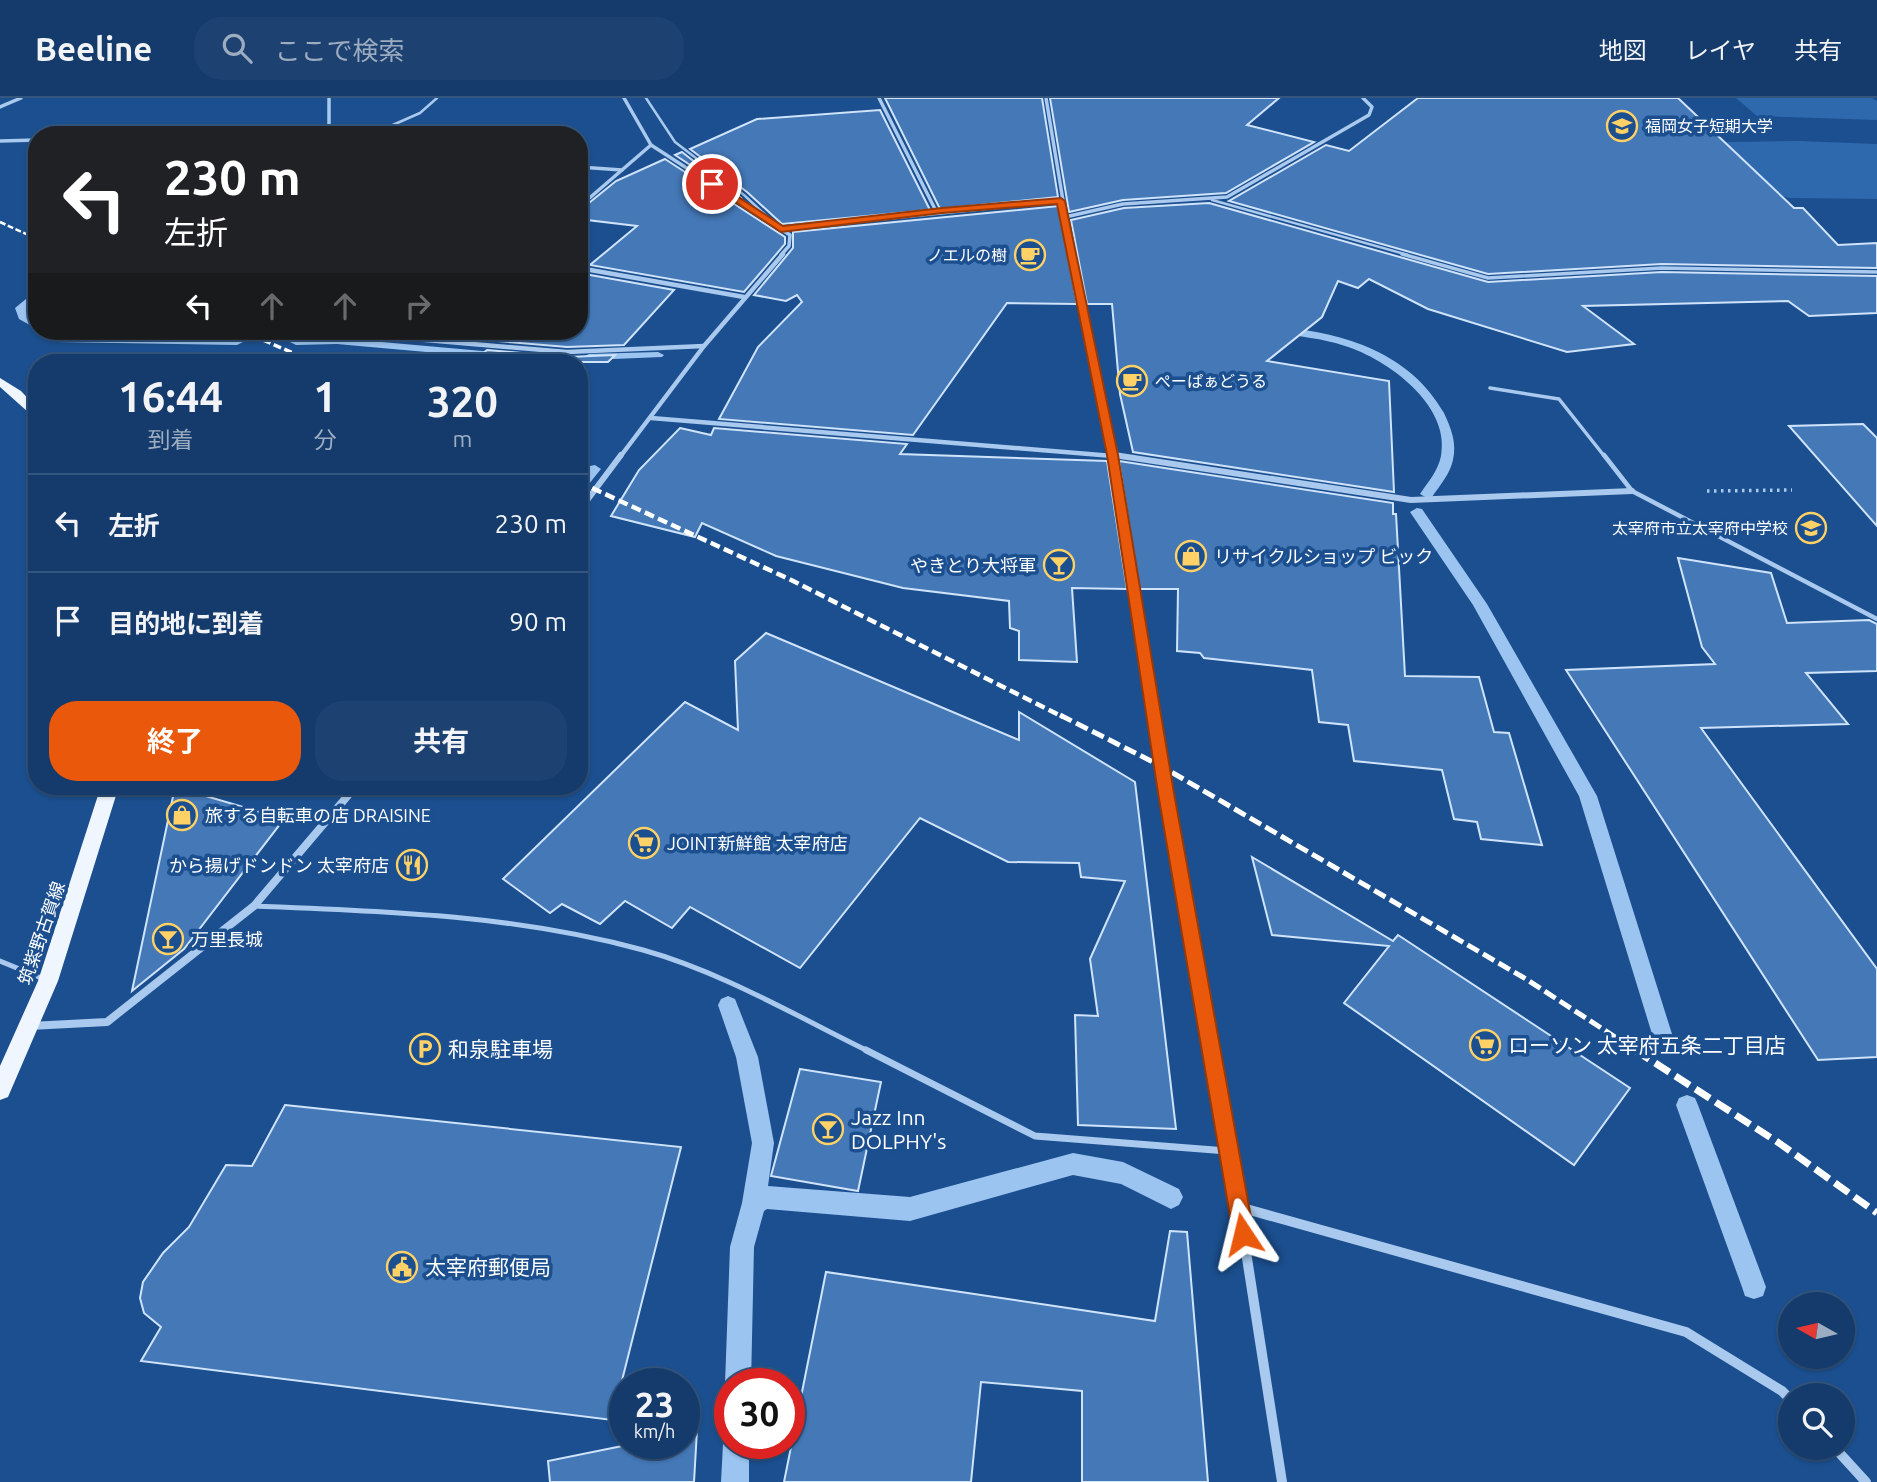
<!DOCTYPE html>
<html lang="ja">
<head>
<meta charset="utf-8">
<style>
  body { margin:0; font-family:Ubuntu,"Noto Sans JP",sans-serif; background:#1d4271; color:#f1f3f6; height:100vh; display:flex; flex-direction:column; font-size:26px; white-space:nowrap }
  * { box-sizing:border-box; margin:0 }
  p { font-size:23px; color:#9dadc1 }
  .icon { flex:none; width:38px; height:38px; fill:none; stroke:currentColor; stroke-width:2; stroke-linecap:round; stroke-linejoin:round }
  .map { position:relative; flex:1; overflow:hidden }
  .side { position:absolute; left:28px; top:256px; width:560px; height:441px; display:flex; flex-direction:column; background:#143b6b; border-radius:28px; box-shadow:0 2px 5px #0004,0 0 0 2px #33557e }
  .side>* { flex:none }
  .guide { position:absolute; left:28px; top:28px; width:560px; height:214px; border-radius:28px; box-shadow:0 2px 5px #0004,0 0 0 2px #33557e; background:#202124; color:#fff; overflow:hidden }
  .needle { width:46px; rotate:278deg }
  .tools { position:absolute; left:1778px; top:1194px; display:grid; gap:14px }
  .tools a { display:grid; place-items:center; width:77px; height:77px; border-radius:50%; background:#143b6b; box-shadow:0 2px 5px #0004,0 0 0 2px #33557e; font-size:35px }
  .speed { position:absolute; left:609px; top:1270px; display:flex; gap:14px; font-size:35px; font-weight:700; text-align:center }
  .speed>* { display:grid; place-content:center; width:91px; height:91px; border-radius:50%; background:#143b6b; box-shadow:0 2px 5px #0004,0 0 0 2px #33557e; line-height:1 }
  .speed small { font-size:18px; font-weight:400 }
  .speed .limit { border:10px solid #d22; background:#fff; color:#111 }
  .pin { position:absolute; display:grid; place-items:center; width:60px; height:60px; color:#fff; margin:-30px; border:4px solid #fff; border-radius:50%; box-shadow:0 2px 7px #0007 }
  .me { position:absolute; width:77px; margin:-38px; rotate:350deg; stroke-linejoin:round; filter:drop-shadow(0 0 5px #0008) }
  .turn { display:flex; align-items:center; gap:24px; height:147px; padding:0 21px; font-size:32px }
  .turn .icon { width:91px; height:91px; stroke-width:2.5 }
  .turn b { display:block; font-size:49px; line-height:60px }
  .lanes { display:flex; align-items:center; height:66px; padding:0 21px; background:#0003; justify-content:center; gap:35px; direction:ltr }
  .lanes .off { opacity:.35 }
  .eta { display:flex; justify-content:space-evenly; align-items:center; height:119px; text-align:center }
  .eta b { font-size:42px; font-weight:700; line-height:49px }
  .cta { display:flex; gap:14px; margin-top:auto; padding:14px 21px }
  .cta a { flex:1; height:80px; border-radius:28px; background:#ea580c; color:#fff; font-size:28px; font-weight:700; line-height:80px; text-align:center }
  .cta a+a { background:#1d4271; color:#f1f3f6 }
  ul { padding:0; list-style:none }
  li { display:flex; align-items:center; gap:21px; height:98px; padding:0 21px; border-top:2px solid #33557e }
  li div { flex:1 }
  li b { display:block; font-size:26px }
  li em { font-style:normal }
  header { display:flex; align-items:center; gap:42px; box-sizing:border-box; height:98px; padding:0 35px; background:#143b6b; border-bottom:2px solid #33557e }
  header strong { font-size:33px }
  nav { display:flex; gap:38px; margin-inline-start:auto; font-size:24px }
  .search { width:490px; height:63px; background:#1d4271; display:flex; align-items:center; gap:18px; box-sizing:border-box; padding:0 24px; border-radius:28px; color:#9dadc1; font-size:26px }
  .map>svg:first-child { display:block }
</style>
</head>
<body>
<header>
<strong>Beeline</strong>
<div class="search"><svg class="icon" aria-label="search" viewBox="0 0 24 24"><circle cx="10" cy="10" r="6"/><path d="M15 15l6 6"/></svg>ここで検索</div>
<nav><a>地図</a><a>レイヤ</a><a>共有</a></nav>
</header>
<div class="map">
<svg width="1877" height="1384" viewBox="0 0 1877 1384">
  <rect width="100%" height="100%" fill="#1b4f8f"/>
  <g fill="#2e69ad">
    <path d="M 1736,0 L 1872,0 L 1877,3 L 1877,22 L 1757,18 Z"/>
    <path d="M 1799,43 L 1877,46 L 1877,101 L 1790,100 L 1720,86 L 1604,46 Z"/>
  </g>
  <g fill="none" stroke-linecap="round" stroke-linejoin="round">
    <g fill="#9cc4f0" fill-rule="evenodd">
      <path d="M 37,192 L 37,201 L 26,211 L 28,217 L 37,223 L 37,231 L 19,221 L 15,210 Z"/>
      <path d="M 1280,229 C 1345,235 1410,255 1444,315 C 1451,330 1457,345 1453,362 C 1450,376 1440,387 1432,399 L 1427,400 L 1420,396 C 1428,384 1438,373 1441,358 C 1451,307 1387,261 1345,248 C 1322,240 1299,239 1276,234 L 1275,232 Z"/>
      <path d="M 39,233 L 51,233 L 59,238 L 237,241 L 243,244 L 237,247 L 56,244 Z"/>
      <path d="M 337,240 L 505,255 L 511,258 L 505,261 L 337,246 L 296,247 L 290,244 L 296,241 Z"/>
      <path d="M 658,254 L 664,257 L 662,259 L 589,262 L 583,259 L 589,256 Z"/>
      <path d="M 595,367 L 601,371 L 584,392 L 579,393 L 579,381 L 590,368 Z"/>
      <path d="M 1417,410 L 1422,411 L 1487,506 L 1597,698 L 1672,936 L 1669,943 L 1662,945 L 1655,943 L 1652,936 L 1579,698 L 1473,507 L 1410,414 Z"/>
      <path d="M 728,898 L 735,901 L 758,959 L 774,1045 L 768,1088 L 910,1099 L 1073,1055 L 1123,1064 L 1179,1091 L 1183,1099 L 1179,1107 L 1171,1111 L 1121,1086 L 1073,1077 L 910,1123 L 767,1111 L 764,1113 L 754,1149 L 751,1286 L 730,1286 L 729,1295 L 725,1286 L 730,1149 L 742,1105 L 752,1045 L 736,959 L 718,907 L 721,901 Z"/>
      <path d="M 1687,997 L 1695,1000 L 1698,1007 L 1766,1189 L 1763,1198 L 1754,1201 L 1745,1198 L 1742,1189 L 1676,1007 L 1679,1000 Z"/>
      <path d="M 730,1335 L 730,1346 L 749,1346 L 749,1384 L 721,1384 L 723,1346 Z"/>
    </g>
  </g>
  <g fill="#4478b7" stroke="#cfe3fa" stroke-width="2">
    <path d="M 885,0 L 1042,0 L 1058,99 L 940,111 Z"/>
    <path d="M 1050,0 L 1279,0 L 1247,27 L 1314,44 L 1226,95 L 1123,102 L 1069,114 Z"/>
    <path d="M 1418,0 L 1678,0 L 1794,110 L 1803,110 L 1838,147 L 1877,145 L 1877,170 L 1662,166 L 1488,176 L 1229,103 L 1326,47 L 1349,53 Z"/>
    <path d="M 880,12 L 930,112 L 782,126 L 747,94 L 690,51 L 757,21 Z"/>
    <path d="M 682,54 L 741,100 L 742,101 L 675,57 Z"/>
    <path d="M 665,61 L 785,139 L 785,146 L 744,194 L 590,167 L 637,128 L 579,121 L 579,113 L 616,83 Z"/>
    <path d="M 1209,105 L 1488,184 L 1662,174 L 1877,178 L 1877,215 L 1809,218 L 1788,203 L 1583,208 L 1634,246 L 1567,254 L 1428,211 L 1369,181 L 1358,190 L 1338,183 L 1322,219 L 1267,263 L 1389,283 L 1394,394 L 1133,354 L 1120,296 L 1112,206 L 1087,206 L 1071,122 L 1124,110 Z"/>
    <path d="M 1059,108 L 1077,206 L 1007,205 L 913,337 L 719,321 L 758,249 L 802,204 L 797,197 L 786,203 L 754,197 L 793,150 L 793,134 Z"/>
    <path d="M 579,175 L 674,192 L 624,247 L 567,249 L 497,243 L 510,233 L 579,233 Z"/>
    <path d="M 487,252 L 567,259 L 615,257 L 608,264 L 472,264 Z"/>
    <path d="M 1863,326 L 1877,340 L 1877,428 L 1789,328 Z"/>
    <path d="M 680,330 L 711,337 L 714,330 L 907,346 L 900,356 L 1107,363 L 1127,491 L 1072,490 L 1077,564 L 1019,562 L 1019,533 L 1010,530 L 1009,503 L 903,490 L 776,458 L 702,425 L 695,439 L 611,418 L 639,372 Z"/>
    <path d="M 1119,363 L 1393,405 L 1393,416 L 1396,416 L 1405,578 L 1479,579 L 1494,634 L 1509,635 L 1542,747 L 1481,741 L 1477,724 L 1454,721 L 1442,672 L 1354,663 L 1348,627 L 1319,624 L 1312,572 L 1204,560 L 1200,555 L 1177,553 L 1178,491 L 1139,491 Z"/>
    <path d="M 1678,460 L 1771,475 L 1787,525 L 1869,522 L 1877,526 L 1877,573 L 1806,575 L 1848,626 L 1701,630 L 1877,871 L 1877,959 L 1818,962 L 1566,572 L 1715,566 L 1702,549 Z"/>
    <path d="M 766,535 L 1019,642 L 1019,614 L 1135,684 L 1176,1031 L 1078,1027 L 1075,917 L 1098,918 L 1090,861 L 1125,783 L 1081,779 L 1079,765 L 1008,764 L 920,720 L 800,870 L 690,809 L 672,830 L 625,803 L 600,826 L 562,806 L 550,815 L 503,781 L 685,604 L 738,632 L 735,563 Z"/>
    <path d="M 175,689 L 284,721 L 184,851 L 132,893 Z"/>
    <path d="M 1252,759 L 1393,843 L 1398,837 L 1630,990 L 1574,1067 L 1344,905 L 1389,848 L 1272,837 Z"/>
    <path d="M 800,971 L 881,984 L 858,1093 L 771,1078 Z"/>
    <path d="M 285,1007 L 681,1049 L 612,1322 L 141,1263 L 161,1229 L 144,1215 L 140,1200 L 143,1184 L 163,1155 L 189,1129 L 226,1067 L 252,1068 Z"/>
    <path d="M 1170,1133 L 1187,1134 L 1208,1384 L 1082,1384 L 1082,1293 L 981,1284 L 971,1384 L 784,1384 L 826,1174 L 1155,1223 Z"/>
    <path d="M 697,1332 L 694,1384 L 550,1384 L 548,1363 L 632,1346 L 684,1346 L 684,1335 Z"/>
  </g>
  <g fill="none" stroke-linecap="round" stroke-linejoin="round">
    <path stroke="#a9c9ee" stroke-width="3.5" stroke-dasharray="2.5 4.5" stroke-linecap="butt" d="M 1707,393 L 1792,392"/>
    <g stroke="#a9c9ee" stroke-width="2.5">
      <path d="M 646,0 L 675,44 L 744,97 L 773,124"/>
      <path d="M 370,37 L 420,15 L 437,0"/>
      <path d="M 1212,102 L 1408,157"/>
    </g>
    <g stroke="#a9c9ee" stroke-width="3.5">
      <path d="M 1402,156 L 1488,180 L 1662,170 L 1877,174"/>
      <path d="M 1490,290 L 1559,301 L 1605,359"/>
    </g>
    <path stroke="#a9c9ee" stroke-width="4.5" d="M 1604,357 L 1632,393 L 1877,521"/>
    <g stroke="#a9c9ee" stroke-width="5">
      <path d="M 254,808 C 386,813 514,817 643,852 C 722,874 796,918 870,954"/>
      <path d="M 0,863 L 46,882"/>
    </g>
    <path stroke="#a9c9ee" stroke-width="7" d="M 866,952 L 1035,1038 L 1227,1053"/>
    <g stroke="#a9c9ee" stroke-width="3.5">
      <path d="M 329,0 L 329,37"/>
      <path d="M 624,0 L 651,47 L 781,131 L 1061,103"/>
      <path d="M 879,0 L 936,113"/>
      <path d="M 1046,0 L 1072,157"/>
      <path d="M 0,9 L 21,0"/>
      <path d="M 0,43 L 37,42"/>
      <path d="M 579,69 L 622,72"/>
      <path d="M 579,109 L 651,47"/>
      <path d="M 1065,119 L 1123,106 L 1227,99 L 1369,17 L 1372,9 L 1363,0"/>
      <path d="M 781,131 L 790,137 L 789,148 L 781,157"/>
    </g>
    <g stroke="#a9c9ee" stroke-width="4.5">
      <path d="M 1072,156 L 1112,359"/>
      <path d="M 579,170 L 744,199"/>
      <path d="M 344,235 L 567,254 L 704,248"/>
      <path d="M 651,320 L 1125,359"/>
      <path d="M 620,359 L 704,248 L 783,156"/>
    </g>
    <g stroke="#a9c9ee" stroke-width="6">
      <path d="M 1112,357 L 1153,619"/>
      <path d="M 1114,357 L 1411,402 L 1632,393"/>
      <path d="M 579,413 L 621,357"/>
    </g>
    <g stroke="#a9c9ee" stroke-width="8">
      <path d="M 1153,617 L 1210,954"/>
      <path d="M 30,928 L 107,924 L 254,808 L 356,688"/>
    </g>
    <g stroke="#a9c9ee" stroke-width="10">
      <path d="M 1210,952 L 1239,1109 L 1282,1384"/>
      <path d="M 1239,1109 L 1686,1234 L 1782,1293 L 1790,1301"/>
      <path d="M 1834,1349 L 1866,1384"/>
    </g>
    <g fill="#f0f6ff" fill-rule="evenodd">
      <path d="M 0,280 L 21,293 L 37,310 L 37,322 L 0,289 Z"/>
      <path d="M 101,688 L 119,688 L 58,883 L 8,999 L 0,1002 L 0,968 L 38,883 Z"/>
    </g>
    <path stroke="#fff" stroke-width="2.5" stroke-dasharray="6 2.5" stroke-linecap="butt" d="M 0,124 L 37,141"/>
    <path stroke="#fff" stroke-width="3.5" stroke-dasharray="8 3.5" stroke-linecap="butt" d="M 242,233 L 314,264"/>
    <path stroke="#fff" stroke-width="4.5" stroke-dasharray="10 4.5" stroke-linecap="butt" d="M 579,384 L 789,481 L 1063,619"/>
    <path stroke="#fff" stroke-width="5" stroke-dasharray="13 5" stroke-linecap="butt" d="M 1060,617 L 1161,668 L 1526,881 L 1638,954"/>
    <path stroke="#fff" stroke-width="7" stroke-dasharray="17 7" stroke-linecap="butt" d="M 1635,952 L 1779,1045 L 1877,1115"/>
  </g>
  <path fill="#ea580c" stroke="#983908" stroke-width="2" d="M 709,84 L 715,84 L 783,128 L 942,110 L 1061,100 L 1065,103 L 1118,357 L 1174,695 L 1254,1136 L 1251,1144 L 1243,1147 L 1236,1144 L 1233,1136 L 1158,695 L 1107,357 L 1057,106 L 942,115 L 781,134 L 709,87 Z"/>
  <defs>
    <g id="university-ring" transform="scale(1.575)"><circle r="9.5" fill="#1b4f8f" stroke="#ffd166" stroke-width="1.5"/><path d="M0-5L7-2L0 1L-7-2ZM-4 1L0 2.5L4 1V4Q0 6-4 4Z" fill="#ffd166"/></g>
    <g id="cafe-ring" transform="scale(1.575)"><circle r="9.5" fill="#1b4f8f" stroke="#ffd166" stroke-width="1.5"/><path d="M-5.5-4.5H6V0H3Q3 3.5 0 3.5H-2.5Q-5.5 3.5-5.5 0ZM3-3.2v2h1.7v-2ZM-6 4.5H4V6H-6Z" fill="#ffd166"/></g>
    <g id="school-ring" transform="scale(1.575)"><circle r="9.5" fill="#1b4f8f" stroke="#ffd166" stroke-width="1.5"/><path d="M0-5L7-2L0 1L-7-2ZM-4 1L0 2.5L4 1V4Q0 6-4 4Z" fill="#ffd166"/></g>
    <g id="shop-ring" transform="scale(1.575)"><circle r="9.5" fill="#1b4f8f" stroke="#ffd166" stroke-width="1.5"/><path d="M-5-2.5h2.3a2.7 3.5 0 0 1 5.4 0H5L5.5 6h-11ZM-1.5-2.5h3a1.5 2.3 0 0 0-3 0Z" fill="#ffd166"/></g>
    <g id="bar-ring" transform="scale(1.575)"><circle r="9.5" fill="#1b4f8f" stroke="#ffd166" stroke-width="1.5"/><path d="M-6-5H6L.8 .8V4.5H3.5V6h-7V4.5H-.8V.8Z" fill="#ffd166"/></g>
    <g id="supermarket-ring" transform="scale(1.575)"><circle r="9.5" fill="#1b4f8f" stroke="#ffd166" stroke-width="1.5"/><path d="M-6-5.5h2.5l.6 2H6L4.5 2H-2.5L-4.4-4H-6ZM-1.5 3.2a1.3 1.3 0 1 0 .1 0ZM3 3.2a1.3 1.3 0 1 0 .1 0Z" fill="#ffd166"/></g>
    <g id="restaurant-ring" transform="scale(1.575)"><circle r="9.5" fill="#1b4f8f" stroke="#ffd166" stroke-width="1.5"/><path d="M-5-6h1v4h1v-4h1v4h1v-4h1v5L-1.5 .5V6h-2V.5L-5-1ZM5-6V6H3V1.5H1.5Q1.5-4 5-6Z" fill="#ffd166"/></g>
    <g id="parking-ring" transform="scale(1.575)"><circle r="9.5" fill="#1b4f8f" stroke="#ffd166" stroke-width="1.5"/><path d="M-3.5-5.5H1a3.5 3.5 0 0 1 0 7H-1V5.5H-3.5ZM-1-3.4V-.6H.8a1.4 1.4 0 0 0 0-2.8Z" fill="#ffd166"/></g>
    <g id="civic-ring" transform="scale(1.575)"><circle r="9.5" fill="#1b4f8f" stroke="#ffd166" stroke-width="1.5"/><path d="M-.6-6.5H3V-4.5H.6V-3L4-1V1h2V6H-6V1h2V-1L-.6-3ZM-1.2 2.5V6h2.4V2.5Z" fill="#ffd166"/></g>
  </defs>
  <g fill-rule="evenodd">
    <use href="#university-ring" x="1622" y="28"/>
    <use href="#cafe-ring" x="1030" y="157"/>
    <use href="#cafe-ring" x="1132" y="283"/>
    <use href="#school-ring" x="1811" y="430"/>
    <use href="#shop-ring" x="1191" y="458"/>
    <use href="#bar-ring" x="1059" y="467"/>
    <use href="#shop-ring" x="182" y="717"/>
    <use href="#supermarket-ring" x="644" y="745"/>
    <use href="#restaurant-ring" x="412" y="767"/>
    <use href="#bar-ring" x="168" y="841"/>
    <use href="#supermarket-ring" x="1485" y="947"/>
    <use href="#parking-ring" x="425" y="951"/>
    <use href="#bar-ring" x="828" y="1031"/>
    <use href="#civic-ring" x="402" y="1169"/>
  </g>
  <g text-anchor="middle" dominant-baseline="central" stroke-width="7" stroke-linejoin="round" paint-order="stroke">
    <g font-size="16" fill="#fff" stroke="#1b4f8f" text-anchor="start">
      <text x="1645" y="28">福岡女子短期大学</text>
      <text x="1007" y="157" text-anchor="end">ノエルの樹</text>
      <text x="1155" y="283">ぺーぱぁどうる</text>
      <text x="1788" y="430" text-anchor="end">太宰府市立太宰府中学校</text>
    </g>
    <g font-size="18" fill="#fff" stroke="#1b4f8f" text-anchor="start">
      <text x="1214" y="458">リサイクルショップ ビック</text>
      <text x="1036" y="467" text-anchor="end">やきとり大将軍</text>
      <text x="205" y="717">旅する自転車の店 DRAISINE</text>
      <text x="667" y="745">JOINT新鮮館 太宰府店</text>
      <text x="389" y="767" text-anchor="end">から揚げドンドン 太宰府店</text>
      <text x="191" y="841">万里長城</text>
    </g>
    <g font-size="18" fill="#fff" stroke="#1b4f8f">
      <text transform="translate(41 835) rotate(-71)">筑紫野古賀線</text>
    </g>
    <g font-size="21" fill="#fff" stroke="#1b4f8f" text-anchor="start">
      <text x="1508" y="947">ローソン 太宰府五条二丁目店</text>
      <text x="448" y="951">和泉駐車場</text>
      <text x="851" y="1019">Jazz Inn<tspan x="851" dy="24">DOLPHY's</tspan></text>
      <text x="425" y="1169">太宰府郵便局</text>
    </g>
  </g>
</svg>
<div class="tools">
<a><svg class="needle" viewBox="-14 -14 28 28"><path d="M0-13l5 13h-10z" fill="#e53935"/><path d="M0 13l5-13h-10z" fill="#9dadc1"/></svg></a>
<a><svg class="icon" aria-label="search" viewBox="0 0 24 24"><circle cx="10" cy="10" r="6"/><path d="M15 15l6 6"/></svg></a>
</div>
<div class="speed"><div>23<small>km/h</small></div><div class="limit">30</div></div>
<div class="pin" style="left:712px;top:86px;background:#d93025"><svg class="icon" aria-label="arrive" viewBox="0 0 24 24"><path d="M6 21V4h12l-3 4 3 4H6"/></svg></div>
<svg class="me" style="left:1243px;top:1136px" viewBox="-20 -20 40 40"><path d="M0-17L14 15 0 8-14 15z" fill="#ea580c" stroke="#fff" stroke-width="4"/></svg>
<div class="guide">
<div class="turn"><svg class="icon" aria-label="left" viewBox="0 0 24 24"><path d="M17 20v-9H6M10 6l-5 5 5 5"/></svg><div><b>230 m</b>左折</div></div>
<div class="lanes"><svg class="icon" aria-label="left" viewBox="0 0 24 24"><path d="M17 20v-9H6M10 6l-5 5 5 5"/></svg><svg class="icon off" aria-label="ahead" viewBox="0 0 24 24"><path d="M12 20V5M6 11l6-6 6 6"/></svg><svg class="icon off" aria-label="ahead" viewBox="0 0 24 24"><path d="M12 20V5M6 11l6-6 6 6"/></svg><svg class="icon off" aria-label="right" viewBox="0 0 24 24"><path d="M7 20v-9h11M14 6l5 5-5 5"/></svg></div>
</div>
<section class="side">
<div class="eta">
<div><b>16:44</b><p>到着</p></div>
<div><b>1</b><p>分</p></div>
<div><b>320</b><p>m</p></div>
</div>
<ul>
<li><svg class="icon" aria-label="left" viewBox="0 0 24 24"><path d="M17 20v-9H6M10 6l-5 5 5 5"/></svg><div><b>左折</b></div><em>230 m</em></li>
<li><svg class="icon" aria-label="arrive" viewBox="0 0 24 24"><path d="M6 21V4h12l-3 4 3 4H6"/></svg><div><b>目的地に到着</b></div><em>90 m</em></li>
</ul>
<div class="cta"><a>終了</a><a>共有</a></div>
</section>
</div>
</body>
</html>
